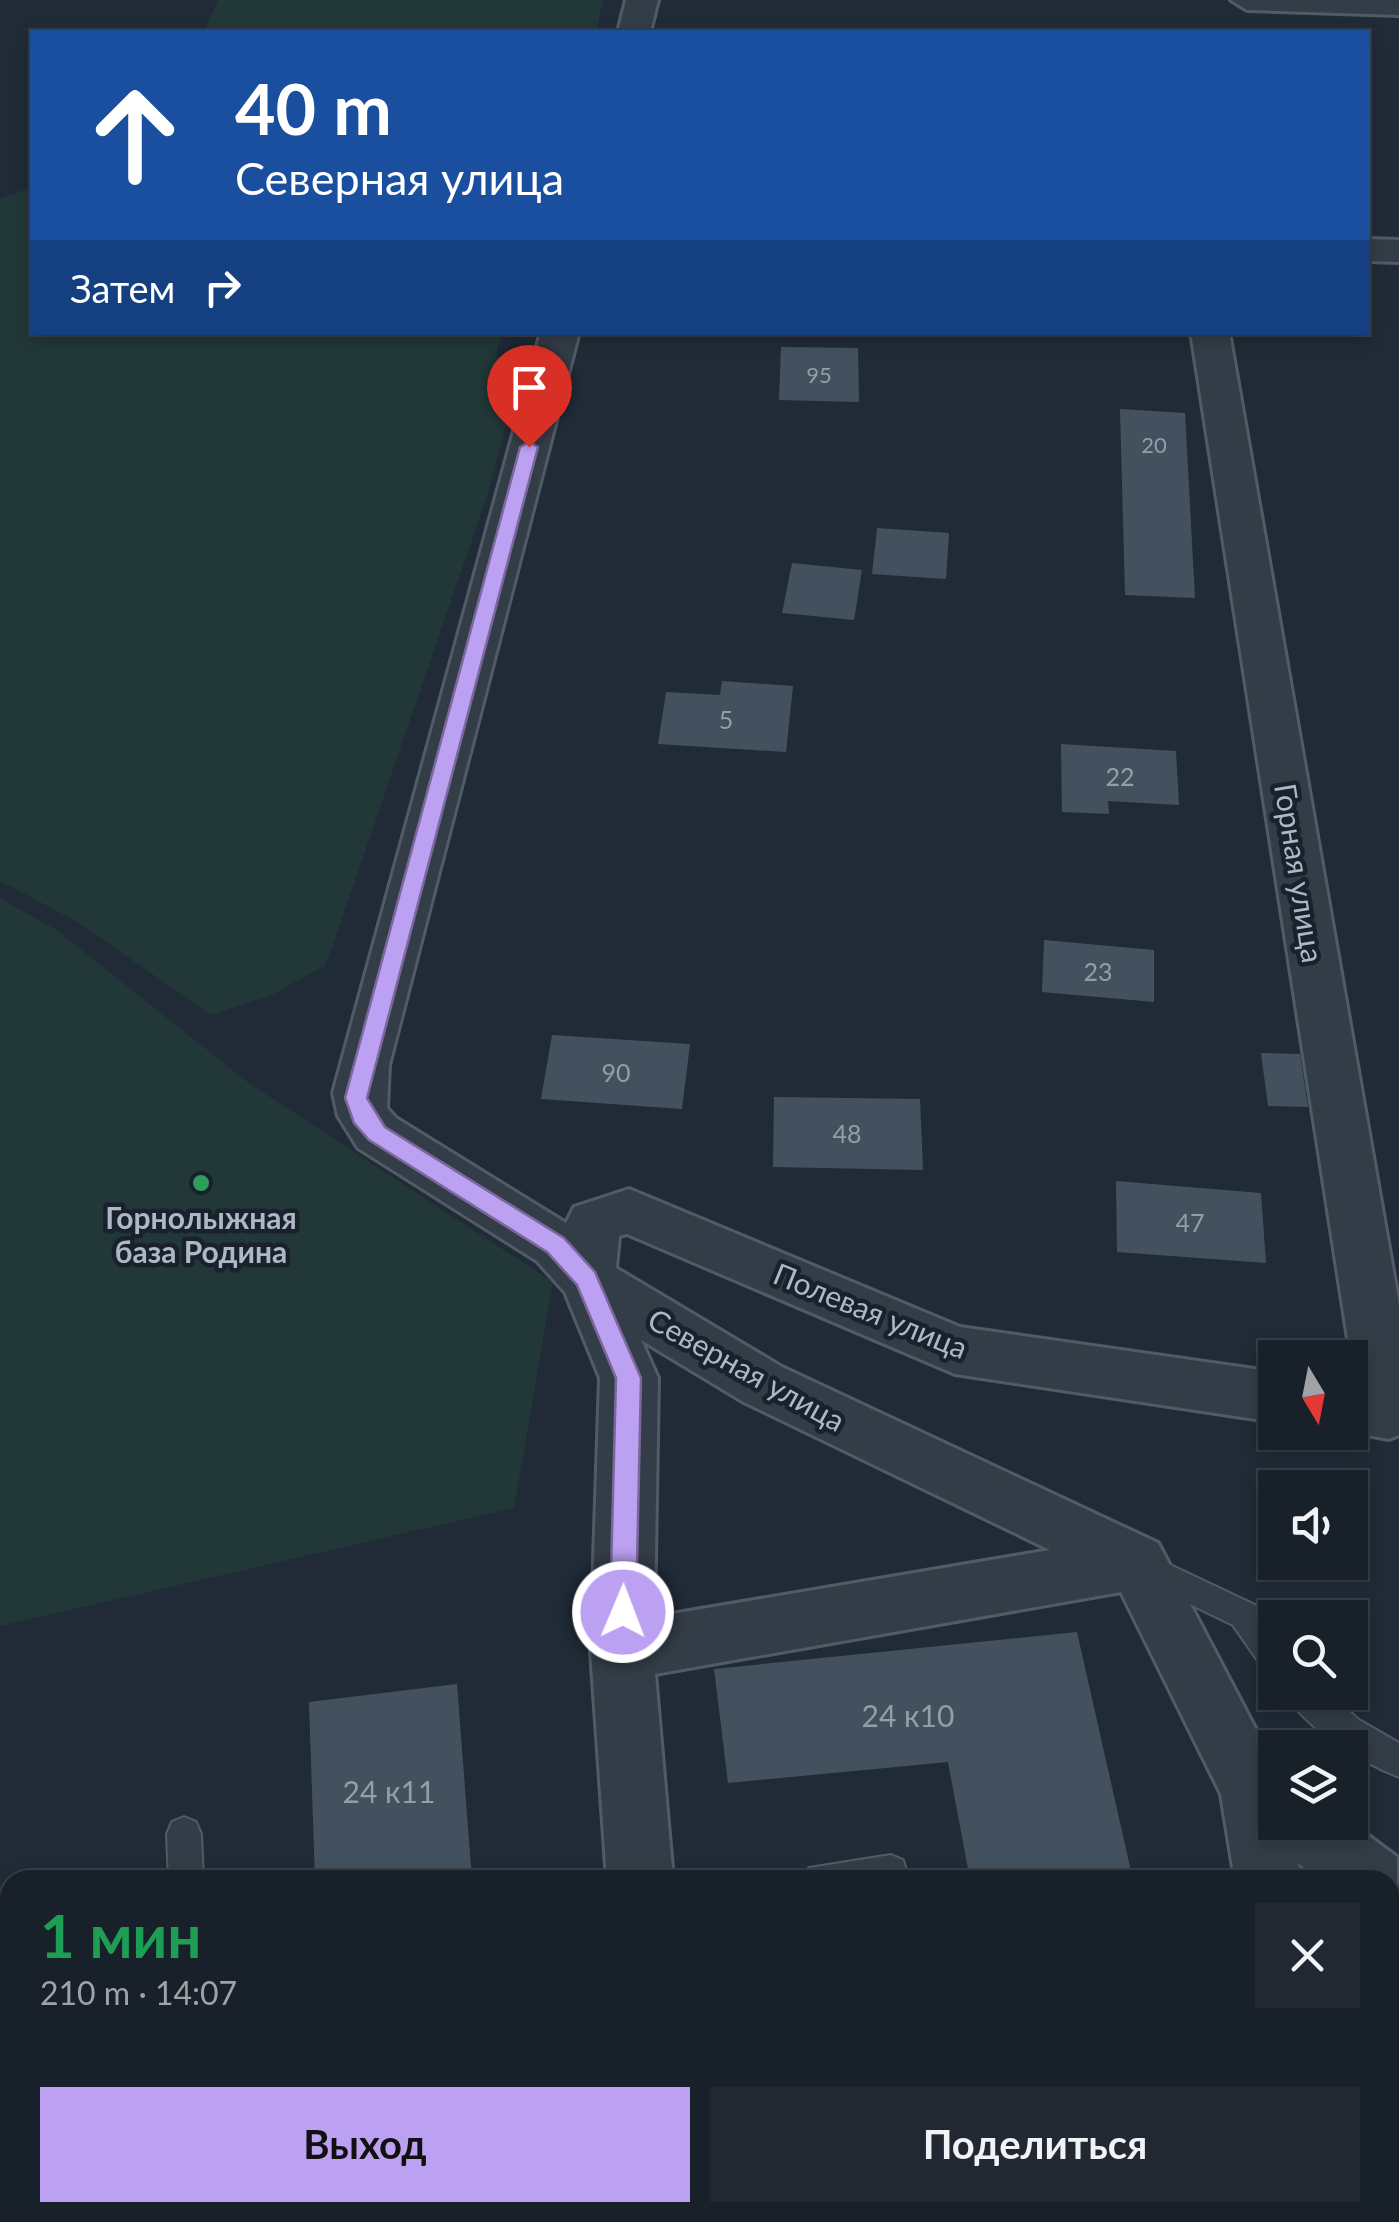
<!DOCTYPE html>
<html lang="ru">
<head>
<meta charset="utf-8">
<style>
  body { margin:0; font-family:Lato,sans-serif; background:#212831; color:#f1f3f6; height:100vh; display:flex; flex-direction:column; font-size:38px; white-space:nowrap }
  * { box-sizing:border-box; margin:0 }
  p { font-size:32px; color:#9fa3a8 }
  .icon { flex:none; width:55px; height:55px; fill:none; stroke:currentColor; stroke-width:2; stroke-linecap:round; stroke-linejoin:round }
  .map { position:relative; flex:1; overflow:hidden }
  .sheet { position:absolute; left:0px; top:1870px; width:1400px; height:352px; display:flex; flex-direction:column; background:#182029; border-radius:30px 30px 0 0; box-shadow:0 5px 15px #0003,0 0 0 2px #363e46 }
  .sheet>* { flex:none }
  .hud { position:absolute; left:30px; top:30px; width:1340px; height:305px; border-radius:0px; box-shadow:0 5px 15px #0003,0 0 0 2px #363e46; background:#1a4fa0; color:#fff; overflow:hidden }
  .needle { width:65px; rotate:170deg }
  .controls { position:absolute; left:1258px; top:1340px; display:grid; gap:20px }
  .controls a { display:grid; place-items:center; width:110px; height:110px; border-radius:0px; background:#182029; box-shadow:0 5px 15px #0003,0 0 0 2px #363e46; font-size:50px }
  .pin { position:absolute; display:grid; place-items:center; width:85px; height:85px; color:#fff; margin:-102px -42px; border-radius:50% 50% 50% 0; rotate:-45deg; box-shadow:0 0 10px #0007 }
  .pin .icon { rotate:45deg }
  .me { position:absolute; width:110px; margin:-55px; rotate:1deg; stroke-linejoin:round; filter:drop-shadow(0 0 8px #0008) }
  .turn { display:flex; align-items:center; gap:35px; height:210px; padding:0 40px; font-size:45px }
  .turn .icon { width:130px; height:130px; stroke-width:2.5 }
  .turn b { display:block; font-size:70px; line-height:85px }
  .then { display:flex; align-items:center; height:95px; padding:0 40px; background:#0003; gap:20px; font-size:38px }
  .round { display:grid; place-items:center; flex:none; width:105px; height:105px; border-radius:0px; background:#212831 }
  .summary { display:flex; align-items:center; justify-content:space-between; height:170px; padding:0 40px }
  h1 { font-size:60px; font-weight:700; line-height:75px; color:#1e9e55 }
  .primary-button { display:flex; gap:20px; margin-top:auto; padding:20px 40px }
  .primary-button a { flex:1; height:115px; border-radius:0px; background:#bca0f2; color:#111; font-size:40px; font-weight:700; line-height:115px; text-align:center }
  .primary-button a+a { background:#212831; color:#f1f3f6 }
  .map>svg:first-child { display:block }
</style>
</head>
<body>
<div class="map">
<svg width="1399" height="2222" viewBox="0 0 1399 2222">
  <rect width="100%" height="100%" fill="#202b37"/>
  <g fill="#223738">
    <path d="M 218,0 L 603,0 L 596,32 L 204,32 Z"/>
    <path d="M 32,187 L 32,332 L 501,333 L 496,356 L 519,375 L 489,490 L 326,965 L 270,996 L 211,1015 L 76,921 L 0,881 L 0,199 Z"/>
    <path d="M 0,898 L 58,931 L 250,1084 L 553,1282 L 514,1508 L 0,1626 Z"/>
  </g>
  <g fill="#43515f">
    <path d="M 781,347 L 858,348 L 859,402 L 779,400 Z"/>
    <path d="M 1120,409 L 1185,413 L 1195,598 L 1125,595 Z"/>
    <path d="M 877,528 L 949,533 L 946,579 L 872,574 Z"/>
    <path d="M 792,563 L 862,570 L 854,620 L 782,613 Z"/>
    <path d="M 722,681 L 793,686 L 786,752 L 658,744 L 666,692 L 720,695 Z"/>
    <path d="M 1061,744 L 1176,751 L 1179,805 L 1108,801 L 1109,814 L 1062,812 Z"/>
    <path d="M 1044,940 L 1154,950 L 1154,1002 L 1042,992 Z"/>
    <path d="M 552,1035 L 690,1044 L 682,1109 L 541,1099 Z"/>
    <path d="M 1261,1053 L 1300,1054 L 1308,1107 L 1268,1106 Z"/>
    <path d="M 774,1097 L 920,1099 L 923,1170 L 773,1167 Z"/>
    <path d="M 1116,1181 L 1261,1193 L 1266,1263 L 1117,1252 Z"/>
    <path d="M 1077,1632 L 1133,1880 L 970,1880 L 948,1762 L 728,1783 L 714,1669 Z"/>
    <path d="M 457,1684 L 472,1880 L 315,1880 L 309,1702 Z"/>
  </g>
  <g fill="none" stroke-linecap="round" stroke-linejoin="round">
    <g stroke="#515b65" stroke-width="4">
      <g id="lane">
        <path d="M 1147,1554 L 1255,1605 L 1275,1631 L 1275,1672 L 1263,1668 L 1233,1625 L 1136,1578 L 1131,1568 L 1136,1558 Z"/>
        <path d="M 1286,1692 L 1327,1692 L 1359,1720 L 1399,1743 L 1399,1777 C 1366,1764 1301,1727 1286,1692 Z"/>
        <path d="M 184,1817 L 196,1822 L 201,1834 L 203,1880 L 169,1880 L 167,1834 L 172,1822 Z"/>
        <path d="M 891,1855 L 903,1860 L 909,1880 L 804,1880 L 809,1868 Z"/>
        <path d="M 184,2212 L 222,2212 L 223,2222 L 185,2222 Z"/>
      </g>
    </g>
    <g stroke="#515b65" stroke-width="6">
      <g id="street">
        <path d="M 626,0 L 658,0 L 650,32 L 618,32 Z"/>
        <path d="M 1231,0 L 1399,0 L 1399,15 L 1247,10 Z"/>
        <path d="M 1368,239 L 1399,240 L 1399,262 L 1368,261 Z"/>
        <path d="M 541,332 L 579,332 L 389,1065 L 387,1108 L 396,1118 L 566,1223 L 574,1207 L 629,1189 L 960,1327 L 1275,1372 L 1275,1422 L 955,1374 L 627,1234 L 619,1236 L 616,1268 L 782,1367 L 1158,1543 L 1275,1766 L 1275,1822 L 1350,1822 L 1397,1857 L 1397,1903 L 1390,1906 L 1390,1880 L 1320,1880 L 1298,1863 L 1301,1880 L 1235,1880 L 1221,1794 L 1121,1592 L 655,1674 L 673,1880 L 607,1880 L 591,1651 L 600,1378 L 565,1292 L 537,1261 L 358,1148 L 338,1116 L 333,1093 ZM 641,1340 L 742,1401 L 1050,1550 L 654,1617 L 658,1378 Z"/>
        <path d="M 1191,332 L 1229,332 L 1399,1305 L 1399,1435 L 1389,1439 L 1349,1432 L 1350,1383 L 1355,1384 Z"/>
        <path d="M 645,2212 L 717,2212 L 718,2222 L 646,2222 Z"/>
        <path d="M 1311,2212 L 1383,2212 L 1385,2222 L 1313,2222 Z"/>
      </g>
    </g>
    <use href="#lane" fill="#333d47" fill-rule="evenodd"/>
    <use href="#street" fill="#333d47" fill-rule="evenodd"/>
  </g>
  <path fill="#bca0f2" stroke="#7a689d" stroke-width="2.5" d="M 529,442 L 538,447 L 367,1098 L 385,1127 L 564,1238 L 595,1272 L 641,1378 L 636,1612 L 632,1620 L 623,1624 L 614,1620 L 610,1612 L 616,1378 L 577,1285 L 547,1252 L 369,1140 L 354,1123 L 345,1098 L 520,447 Z"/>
  <circle fill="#2e9e5b" stroke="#19222c" stroke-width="4" cx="201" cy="1183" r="10"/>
  <g text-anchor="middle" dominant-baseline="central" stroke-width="9" stroke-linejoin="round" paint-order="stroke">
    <g font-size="22" fill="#939eab">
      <text x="819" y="374">95</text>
      <text x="1154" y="444">20</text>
    </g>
    <g font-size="25" fill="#939eab">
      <text x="726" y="719">5</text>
      <text x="1120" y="776">22</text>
      <text x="1098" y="971">23</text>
      <text x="616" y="1072">90</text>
      <text x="847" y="1133">48</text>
      <text x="1190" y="1222">47</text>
    </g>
    <g font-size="30" fill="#aeb8c4" stroke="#19222c">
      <text transform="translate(1300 873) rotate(81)">Горная улица</text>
      <text transform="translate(871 1310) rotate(22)">Полевая улица</text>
      <text transform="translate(747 1369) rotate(29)">Северная улица</text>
    </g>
    <g font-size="30" font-weight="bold" fill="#aeb8c4" stroke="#19222c">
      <text x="201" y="1217">Горнолыжная<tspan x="201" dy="34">база Родина</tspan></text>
    </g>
    <g font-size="30" fill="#939eab">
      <text x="908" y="1715">24 к10</text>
      <text x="389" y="1791">24 к11</text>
    </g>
  </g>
</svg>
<div class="controls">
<a><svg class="needle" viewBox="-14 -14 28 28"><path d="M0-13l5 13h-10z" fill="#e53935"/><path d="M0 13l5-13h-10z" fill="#9fa3a8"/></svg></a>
<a><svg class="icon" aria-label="sound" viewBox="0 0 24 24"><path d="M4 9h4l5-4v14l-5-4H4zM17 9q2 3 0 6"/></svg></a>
<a><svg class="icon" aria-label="search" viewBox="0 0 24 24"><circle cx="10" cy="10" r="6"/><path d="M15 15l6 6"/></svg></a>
<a><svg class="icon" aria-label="layers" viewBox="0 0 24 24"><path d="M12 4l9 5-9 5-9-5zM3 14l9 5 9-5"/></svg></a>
</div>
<div class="pin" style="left:529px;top:447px;background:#d93025"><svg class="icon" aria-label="arrive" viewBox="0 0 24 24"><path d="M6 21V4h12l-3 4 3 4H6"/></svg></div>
<svg class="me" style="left:623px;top:1612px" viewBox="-20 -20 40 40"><circle r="17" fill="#bca0f2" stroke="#fff" stroke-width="3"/><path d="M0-11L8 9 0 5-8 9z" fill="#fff"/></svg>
<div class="hud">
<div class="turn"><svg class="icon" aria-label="ahead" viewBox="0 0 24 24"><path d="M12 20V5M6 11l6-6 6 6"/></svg><div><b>40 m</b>Северная улица</div></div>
<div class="then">Затем<svg class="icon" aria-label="right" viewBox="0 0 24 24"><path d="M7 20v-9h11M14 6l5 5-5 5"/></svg></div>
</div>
<section class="sheet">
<div class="summary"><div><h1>1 мин</h1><p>210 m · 14:07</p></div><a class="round"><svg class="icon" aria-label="close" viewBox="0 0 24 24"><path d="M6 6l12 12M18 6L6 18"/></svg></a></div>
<div class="primary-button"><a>Выход</a><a>Поделиться</a></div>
</section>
</div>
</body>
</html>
